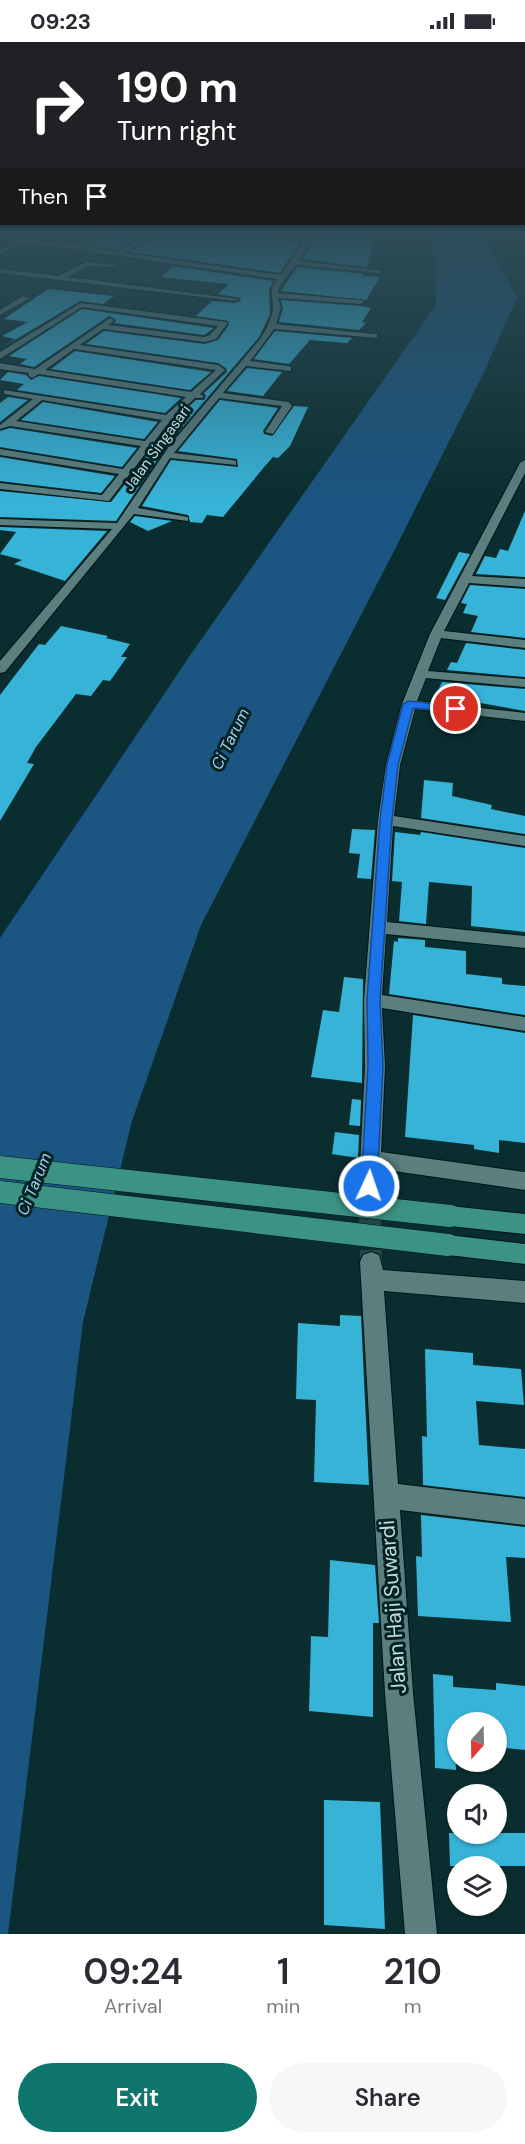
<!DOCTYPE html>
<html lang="en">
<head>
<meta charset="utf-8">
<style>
  body { margin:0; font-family:"DM Sans",sans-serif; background:#f7f7f7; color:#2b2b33; height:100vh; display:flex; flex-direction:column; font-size:22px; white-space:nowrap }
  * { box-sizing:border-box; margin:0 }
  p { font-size:20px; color:#7c7c81 }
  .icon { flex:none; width:33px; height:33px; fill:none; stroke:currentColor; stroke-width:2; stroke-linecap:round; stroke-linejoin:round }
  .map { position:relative; height:1892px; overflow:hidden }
  .panel { display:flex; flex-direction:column; background:#fff; flex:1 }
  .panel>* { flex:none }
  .top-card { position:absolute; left:0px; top:0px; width:525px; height:183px; box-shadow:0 2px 4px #0004; background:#202124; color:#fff; overflow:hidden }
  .needle { width:39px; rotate:200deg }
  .controls { position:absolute; left:447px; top:1670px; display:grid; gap:12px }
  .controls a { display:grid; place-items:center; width:60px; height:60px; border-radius:50%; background:#fff; box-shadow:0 2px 4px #0004; font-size:30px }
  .pin { position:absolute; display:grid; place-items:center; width:51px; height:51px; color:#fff; margin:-26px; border:3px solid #fff; border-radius:50%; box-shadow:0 2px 6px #0007 }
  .me { position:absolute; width:66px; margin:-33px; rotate:3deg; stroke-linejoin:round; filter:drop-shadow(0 0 4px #0008) }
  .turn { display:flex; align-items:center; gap:21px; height:126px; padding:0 18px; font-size:27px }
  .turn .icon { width:78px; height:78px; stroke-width:2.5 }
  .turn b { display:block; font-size:42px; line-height:51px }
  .then { display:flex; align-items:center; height:57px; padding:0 18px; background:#0003; gap:12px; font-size:22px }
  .eta { display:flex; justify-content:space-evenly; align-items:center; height:102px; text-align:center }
  .eta b { font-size:36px; font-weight:600; line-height:42px }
  .action { display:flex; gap:12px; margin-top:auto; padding:12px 18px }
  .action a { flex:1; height:69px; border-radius:36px; background:#0f766e; color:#fff; font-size:24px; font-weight:600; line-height:69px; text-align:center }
  .action a+a { background:#f7f7f7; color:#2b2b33 }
  .status { display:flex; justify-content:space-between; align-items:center; height:42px; padding:0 30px; background:#fff; direction:ltr }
  .status svg { height:16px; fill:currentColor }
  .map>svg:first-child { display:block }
</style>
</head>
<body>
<div class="status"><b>09:23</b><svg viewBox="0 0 49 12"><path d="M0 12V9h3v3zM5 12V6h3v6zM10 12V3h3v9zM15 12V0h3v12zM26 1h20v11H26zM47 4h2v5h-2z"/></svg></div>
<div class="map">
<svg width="525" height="1892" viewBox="0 0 525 1892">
  <rect width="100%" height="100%" fill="#0a2e2f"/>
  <path fill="#1b5581" d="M 429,193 L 482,193 L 517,255 L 485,328 L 393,511 L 201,883 L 132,1079 L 83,1280 L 8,1892 L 0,1892 L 0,896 L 189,615 L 436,263 L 435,217 Z"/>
  <g fill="#37b3d8">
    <path d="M 108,193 L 142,193 L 117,208 L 92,204 Z"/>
    <path d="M 156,193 L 261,193 L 299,202 L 280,231 L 131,210 Z"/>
    <path d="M 316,193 L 357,193 L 356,196 L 373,196 L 369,208 L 373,208 L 368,217 L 371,217 L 366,225 L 303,217 Z"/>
    <path d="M 173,224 L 273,239 L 269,249 L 270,272 L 259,295 L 168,402 L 116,479 L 0,475 L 0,449 L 111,460 L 173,380 L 196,358 L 204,358 L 206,354 L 204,351 L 227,330 L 226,326 L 218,321 L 86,302 L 104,289 L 205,302 L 218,298 L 229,283 L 228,279 L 196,274 L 212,259 L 235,261 L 240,259 L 241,256 L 218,252 L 229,242 L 161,235 Z"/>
    <path d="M 297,225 L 363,232 L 362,234 L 380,235 L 366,258 L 281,249 Z"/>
    <path d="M 48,247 L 114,254 L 103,262 L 80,259 L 3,305 L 15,297 L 2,294 L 28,280 L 4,277 Z"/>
    <path d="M 281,258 L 361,264 L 371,266 L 362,280 L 366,281 L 359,288 L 279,280 L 283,266 Z"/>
    <path d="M 82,267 L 214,286 L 204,293 L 114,281 L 116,278 L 109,274 L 34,325 L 20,322 L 27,317 L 9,314 Z"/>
    <path d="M 275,289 L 352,296 L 347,301 L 310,298 L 289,322 L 254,317 Z"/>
    <path d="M 75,309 L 211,330 L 190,348 L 51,327 Z"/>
    <path d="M 247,326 L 282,330 L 263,354 L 227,349 Z"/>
    <path d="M 8,330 L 26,333 L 31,338 L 39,334 L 181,356 L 165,371 L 17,348 L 24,342 L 0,338 Z"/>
    <path d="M 8,355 L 28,358 L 0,380 L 0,361 Z"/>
    <path d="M 220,358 L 278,366 L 263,389 L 264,392 L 272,394 L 294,364 L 308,365 L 290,404 L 278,416 L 273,415 L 265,424 L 223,475 L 207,473 L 202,481 L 190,480 L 188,473 L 142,464 L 171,418 L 238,425 L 237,417 L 178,409 Z"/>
    <path d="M 43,360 L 158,380 L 144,397 L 21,378 Z"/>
    <path d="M 10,386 L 137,406 L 122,425 L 0,405 L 0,389 Z"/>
    <path d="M 0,415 L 115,434 L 101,451 L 0,439 Z"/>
    <path d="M 525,469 L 525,535 L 476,532 L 485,514 L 496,516 L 500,507 L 508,509 Z"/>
    <path d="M 135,474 L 172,479 L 148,489 L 130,480 Z"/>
    <path d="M 0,485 L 107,489 L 65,539 L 14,522 L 22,518 L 0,512 L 16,490 L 0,488 Z"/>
    <path d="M 459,510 L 470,512 L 445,558 L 436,556 Z"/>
    <path d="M 470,543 L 525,547 L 525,596 L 471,590 L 478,574 L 463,571 L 467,562 L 461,561 Z"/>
    <path d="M 61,584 L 108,594 L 106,596 L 130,602 L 121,615 L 127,615 L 110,639 L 103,638 L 91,654 L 76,652 L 36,705 L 27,721 L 34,722 L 0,779 L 0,653 L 39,602 L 45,603 Z"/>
    <path d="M 466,601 L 525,608 L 525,635 L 447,628 L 451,620 L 457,621 Z"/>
    <path d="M 442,640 L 525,647 L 525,669 L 475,660 L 474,663 L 433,659 Z"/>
    <path d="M 424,738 L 453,741 L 452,754 L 492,763 L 491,767 L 525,774 L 525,792 L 421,776 Z"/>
    <path d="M 352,787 L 375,788 L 371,837 L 357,836 L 360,812 L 349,811 Z"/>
    <path d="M 395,790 L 420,793 L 421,790 L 525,806 L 525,890 L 471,884 L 472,844 L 429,840 L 426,882 L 399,879 L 402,840 L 392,839 Z"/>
    <path d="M 398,896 L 425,898 L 425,905 L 466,909 L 466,932 L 502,936 L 502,942 L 525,944 L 525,973 L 389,952 L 394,899 L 398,900 Z"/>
    <path d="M 344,935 L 363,937 L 362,1041 L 311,1035 L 323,968 L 339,970 Z"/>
    <path d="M 413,973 L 525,991 L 525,1101 L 499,1098 L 499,1111 L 474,1107 L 474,1103 L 405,1095 Z"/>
    <path d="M 352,1057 L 361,1058 L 360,1084 L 349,1083 Z"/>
    <path d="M 335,1090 L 359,1093 L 358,1116 L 332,1112 Z"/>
    <path d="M 340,1273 L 361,1274 L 369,1443 L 314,1440 L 316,1358 L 296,1357 L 298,1281 L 340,1284 Z"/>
    <path d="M 425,1307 L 473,1311 L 473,1323 L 521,1327 L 524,1363 L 476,1359 L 479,1403 L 525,1407 L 525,1455 L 423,1443 L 422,1394 L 427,1395 Z"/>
    <path d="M 421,1473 L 525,1485 L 525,1516 L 506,1515 L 511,1580 L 418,1574 L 416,1514 L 422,1515 Z"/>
    <path d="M 330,1518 L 375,1523 L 379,1581 L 373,1581 L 373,1675 L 309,1669 L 311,1594 L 328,1595 Z"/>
    <path d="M 433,1632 L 453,1634 L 453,1645 L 496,1648 L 496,1641 L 525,1644 L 525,1708 L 496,1705 L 496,1680 L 454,1680 L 456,1728 L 435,1726 Z"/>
    <path d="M 324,1758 L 380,1760 L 385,1887 L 324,1883 Z"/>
    <path d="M 449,1791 L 525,1791 L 525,1824 L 450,1824 Z"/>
  </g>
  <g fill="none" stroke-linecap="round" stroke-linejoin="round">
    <path stroke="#264849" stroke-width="22" stroke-dasharray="22 10" stroke-linecap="butt" d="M 369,1144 L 371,1220"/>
    <g stroke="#001516" stroke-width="2">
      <g id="minor">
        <path d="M 0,193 L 77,204 L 98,193 L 106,193 L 85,205 L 117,210 L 146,193 L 154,193 L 125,211 L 281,233 L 303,200 L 263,193 L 305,197 L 308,193 L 314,193 L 299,219 L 383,229 L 379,231 L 296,223 L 280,243 L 278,251 L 361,258 L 365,260 L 361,262 L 278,256 L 281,265 L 276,282 L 374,292 L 377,292 L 377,296 L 274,287 L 250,319 L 288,324 L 291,325 L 291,329 L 246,324 L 223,351 L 289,360 L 292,364 L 273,392 L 265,390 L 282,364 L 219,356 L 174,411 L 232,418 L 236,419 L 236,423 L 170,416 L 138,466 L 188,475 L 188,479 L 134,472 L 5,630 L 0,631 L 0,619 L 112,487 L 0,483 L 0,477 L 117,481 L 170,403 L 261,296 C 266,287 273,275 273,264 C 272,252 269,247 277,237 L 23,200 L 0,213 L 0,208 L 16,199 L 0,197 Z"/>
        <path d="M 86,220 L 117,223 L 113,225 L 87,224 L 68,235 L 239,257 L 235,259 L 0,231 L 0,227 L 59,234 Z"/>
        <path d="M 23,254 L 30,256 L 0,273 L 0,268 Z"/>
        <path d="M 81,261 L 226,280 L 227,282 L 216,297 L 205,300 L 103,287 L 80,303 L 218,323 L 225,328 L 200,352 L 204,354 L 202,356 L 195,356 L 171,378 L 109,459 L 0,447 L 0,441 L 102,453 L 119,432 L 0,413 L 0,407 L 123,427 L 141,404 L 10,384 L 0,387 L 0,383 L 33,357 L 4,352 L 4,348 L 166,373 L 186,355 L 39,332 L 32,336 L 28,333 L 29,331 L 0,327 L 0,321 L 35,327 L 110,276 L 114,278 L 109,283 L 204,295 L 210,293 L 218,284 L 82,265 L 0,317 L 0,310 ZM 74,307 L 216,328 L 191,350 L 45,328 ZM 42,358 L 162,378 L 145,399 L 16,379 Z"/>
        <path d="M 525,418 L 525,431 L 472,534 L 525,537 L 525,545 L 469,541 L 444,589 L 525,598 L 525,606 L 441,596 L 428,629 L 525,637 L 525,645 L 426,636 L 417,659 L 525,671 L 525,679 L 415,667 L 400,723 L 394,774 L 525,794 L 525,804 L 393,784 L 387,880 L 525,894 L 525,906 L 386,892 L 382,953 L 525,975 L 525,989 L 382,966 L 385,1024 L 381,1110 L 525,1130 L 525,1148 L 380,1127 L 379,1144 L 376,1151 L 369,1153 L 362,1151 L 359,1144 L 365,1024 L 364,958 L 378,778 L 386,723 L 402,662 L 430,592 L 520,421 Z"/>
        <path d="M 371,1210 L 379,1213 L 383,1228 L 525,1239 L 525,1261 L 384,1249 L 398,1442 L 525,1457 L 525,1483 L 400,1468 L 413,1651 L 437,1892 L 405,1892 L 385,1651 L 360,1220 L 363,1213 Z"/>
      </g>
    </g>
    <g stroke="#001516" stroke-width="2">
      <g id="major">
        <path d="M 450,1164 L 525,1172 L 525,1192 L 450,1184 L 442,1181 L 439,1174 L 442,1167 Z"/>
        <path d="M 448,1193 L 525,1202 L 525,1222 L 448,1213 L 440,1210 L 437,1203 L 440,1196 Z"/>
      </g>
    </g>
    <use href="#minor" fill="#5b7e7f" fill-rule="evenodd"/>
    <use href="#major" fill="#3b9384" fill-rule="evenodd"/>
    <g stroke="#001516" stroke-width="23" stroke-linecap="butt">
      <g id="major-bridge">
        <path d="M 0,1125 L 450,1174"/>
        <path d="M 0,1150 L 448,1203"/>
      </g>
    </g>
    <use href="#major-bridge" stroke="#3b9384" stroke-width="22"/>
  </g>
  <linearGradient id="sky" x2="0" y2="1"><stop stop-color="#06191a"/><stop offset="0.42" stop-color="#2d4c58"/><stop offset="1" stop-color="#2d4c58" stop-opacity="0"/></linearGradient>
  <rect width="525" height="458" fill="url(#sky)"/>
  <path fill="#1a73e8" stroke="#114b97" stroke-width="1.5" d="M 409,659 L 456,664 L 461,667 L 456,670 L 413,666 L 398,723 L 392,778 L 380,958 L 383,1024 L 377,1144 L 375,1149 L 369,1151 L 363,1149 L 361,1144 L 368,1024 L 367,958 L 380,778 L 387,723 L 403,662 Z"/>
  <g text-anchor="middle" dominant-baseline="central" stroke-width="6" stroke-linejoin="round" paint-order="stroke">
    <g font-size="15" fill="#c8dadb" stroke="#002425">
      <text transform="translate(157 406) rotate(-54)">Jalan Singasari</text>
    </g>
    <g font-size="16" font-style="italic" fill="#aacdee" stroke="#002425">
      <text transform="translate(230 697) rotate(-64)">Ci Tarum</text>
      <text transform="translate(34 1142) rotate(-68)">Ci Tarum</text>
    </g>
    <g font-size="21" fill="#c8dadb" stroke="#002425">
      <text transform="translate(393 1565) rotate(-94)">Jalan Haji Suwardi</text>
    </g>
  </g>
</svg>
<div class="controls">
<a><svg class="needle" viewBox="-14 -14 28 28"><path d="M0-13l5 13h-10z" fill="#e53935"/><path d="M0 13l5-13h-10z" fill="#7c7c81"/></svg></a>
<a><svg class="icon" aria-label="sound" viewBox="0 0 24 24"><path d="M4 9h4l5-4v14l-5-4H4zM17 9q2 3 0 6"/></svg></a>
<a><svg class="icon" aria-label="layers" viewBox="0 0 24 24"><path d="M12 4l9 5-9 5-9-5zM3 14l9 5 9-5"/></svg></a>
</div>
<div class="pin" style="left:456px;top:667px;background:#d93025"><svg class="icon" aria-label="arrive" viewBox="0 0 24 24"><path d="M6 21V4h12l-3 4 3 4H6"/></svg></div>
<svg class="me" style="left:369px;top:1144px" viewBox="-20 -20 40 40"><circle r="17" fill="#1a73e8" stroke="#fff" stroke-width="3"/><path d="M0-11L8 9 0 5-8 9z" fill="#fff"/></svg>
<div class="top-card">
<div class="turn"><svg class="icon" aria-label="right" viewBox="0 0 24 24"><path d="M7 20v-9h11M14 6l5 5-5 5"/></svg><div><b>190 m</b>Turn right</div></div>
<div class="then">Then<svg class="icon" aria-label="arrive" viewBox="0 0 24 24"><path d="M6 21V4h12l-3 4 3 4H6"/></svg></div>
</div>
</div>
<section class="panel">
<div class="eta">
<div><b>09:24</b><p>Arrival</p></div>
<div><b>1</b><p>min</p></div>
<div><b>210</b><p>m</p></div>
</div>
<div class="action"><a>Exit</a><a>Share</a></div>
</section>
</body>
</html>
